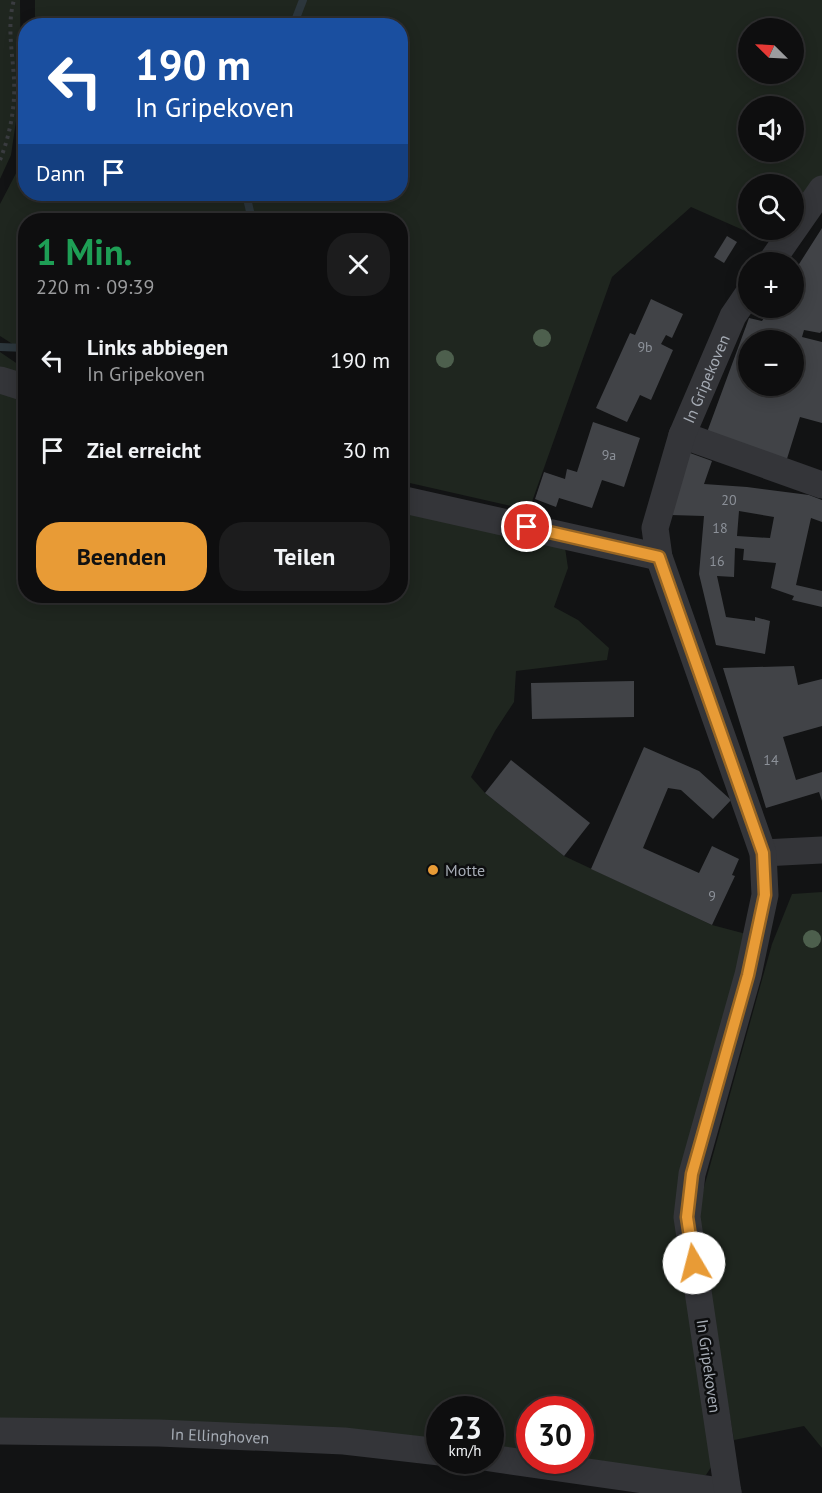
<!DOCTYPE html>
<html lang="de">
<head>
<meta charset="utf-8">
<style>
  body { margin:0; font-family:"PT Sans",sans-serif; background:#1c1c1d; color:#f1f3f6; height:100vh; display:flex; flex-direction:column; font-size:22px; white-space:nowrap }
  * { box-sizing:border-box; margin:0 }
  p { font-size:20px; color:#9b9c9e }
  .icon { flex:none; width:33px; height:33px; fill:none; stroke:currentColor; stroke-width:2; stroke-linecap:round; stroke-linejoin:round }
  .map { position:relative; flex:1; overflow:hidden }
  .details { position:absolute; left:18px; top:213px; width:390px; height:390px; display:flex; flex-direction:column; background:#0e0e0f; border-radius:24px; box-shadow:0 3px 15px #0003,0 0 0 2px #2e2e2f }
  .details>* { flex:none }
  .banner { position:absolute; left:18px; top:18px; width:390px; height:183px; border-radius:24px; box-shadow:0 3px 15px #0003,0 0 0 2px #2e2e2f; background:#1a4fa0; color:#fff; overflow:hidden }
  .needle { width:39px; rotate:294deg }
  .fabs { position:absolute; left:738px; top:18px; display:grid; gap:12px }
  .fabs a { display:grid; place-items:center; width:66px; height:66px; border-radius:50%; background:#0e0e0f; box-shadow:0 3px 15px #0003,0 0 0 2px #2e2e2f; font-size:30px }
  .speed { position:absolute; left:426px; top:1396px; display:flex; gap:12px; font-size:30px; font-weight:700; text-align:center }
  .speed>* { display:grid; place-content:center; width:78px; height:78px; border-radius:50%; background:#0e0e0f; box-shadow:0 3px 15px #0003,0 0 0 2px #2e2e2f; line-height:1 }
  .speed small { font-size:15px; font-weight:400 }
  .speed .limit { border:9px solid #d22; background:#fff; color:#111 }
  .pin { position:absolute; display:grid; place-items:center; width:51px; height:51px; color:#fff; margin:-26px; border:3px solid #fff; border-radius:50%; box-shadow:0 2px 6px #0007 }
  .me { position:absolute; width:66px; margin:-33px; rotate:352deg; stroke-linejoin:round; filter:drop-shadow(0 0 4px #0008) }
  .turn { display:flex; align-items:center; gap:21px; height:126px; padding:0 18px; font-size:27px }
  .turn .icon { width:78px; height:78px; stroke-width:2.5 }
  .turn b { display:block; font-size:42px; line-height:51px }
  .then { display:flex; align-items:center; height:57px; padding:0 18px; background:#0003; gap:12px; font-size:22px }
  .round { display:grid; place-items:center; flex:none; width:63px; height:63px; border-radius:24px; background:#1c1c1d }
  .summary { display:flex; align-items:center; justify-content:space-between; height:102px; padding:0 18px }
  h1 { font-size:36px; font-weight:700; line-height:45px; color:#1e9e55 }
  .action { display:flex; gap:12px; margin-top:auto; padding:12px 18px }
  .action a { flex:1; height:69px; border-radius:24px; background:#e89b36; color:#111; font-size:24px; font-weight:700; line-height:69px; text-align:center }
  .action a+a { background:#1c1c1d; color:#f1f3f6 }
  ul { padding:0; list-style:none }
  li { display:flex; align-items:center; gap:18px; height:90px; padding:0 18px }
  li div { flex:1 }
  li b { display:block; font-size:22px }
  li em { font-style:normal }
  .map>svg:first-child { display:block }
</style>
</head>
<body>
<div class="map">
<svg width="822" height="1493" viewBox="0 0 822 1493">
  <rect width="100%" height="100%" fill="#121314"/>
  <g fill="#1f261f" fill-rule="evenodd">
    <path d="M 0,0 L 20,0 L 21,87 L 11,155 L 0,179 Z"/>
    <path d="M 35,0 L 822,0 L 822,178 L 794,220 L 794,184 L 748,184 L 748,230 L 787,230 L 777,245 L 691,207 L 612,277 L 529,510 L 401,481 L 400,220 L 26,220 L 25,352 L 0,336 L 0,204 L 24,158 L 25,149 L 26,194 L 400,194 L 400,26 L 35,25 ZM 748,28 L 794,28 L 794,74 L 748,74 ZM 748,106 L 794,106 L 794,152 L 748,152 Z"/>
    <path d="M 0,352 L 25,369 L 26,596 L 400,596 L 401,494 L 563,534 L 568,568 L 554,607 L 578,620 L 609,648 L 607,660 L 516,671 L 514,702 L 495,731 L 471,777 L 485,793 L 564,856 L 712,925 L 750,935 L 679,1204 L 715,1461 L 706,1475 L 693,1477 L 581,1460 L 580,1410 L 530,1410 L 529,1452 L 491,1446 L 490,1410 L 440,1410 L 439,1441 L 0,1419 Z"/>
    <path d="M 822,892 L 822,1448 L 804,1426 L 734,1440 L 700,1242 L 699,1205 L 772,944 L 792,894 Z"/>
  </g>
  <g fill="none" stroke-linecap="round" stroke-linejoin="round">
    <g stroke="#2c363c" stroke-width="8">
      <path d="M 293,26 L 303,0"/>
      <path d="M 246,194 L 252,220"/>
      <path d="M 0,347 L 26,348"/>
    </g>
  </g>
  <g fill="#414347" fill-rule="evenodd">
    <path d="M 822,228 L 822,331 L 820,333 L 804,330 L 802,337 L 822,342 L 822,423 L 800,417 L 786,462 L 706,435 L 749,318 L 762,321 L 770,308 L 794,308 L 794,272 ZM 748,340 L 794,340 L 794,386 L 748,386 Z"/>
    <path d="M 727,236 L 737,242 L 724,263 L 714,257 Z"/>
    <path d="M 651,299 L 683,314 L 672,338 L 666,335 L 661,344 L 673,350 L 651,400 L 640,395 L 627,422 L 596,408 L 630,333 L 635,335 Z"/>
    <path d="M 593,422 L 640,438 L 624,487 L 602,480 L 592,508 L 559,498 L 556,507 L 535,499 L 544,472 L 565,479 L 567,469 L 577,472 Z"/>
    <path d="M 690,453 L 712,461 L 704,484 L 747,487 L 809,495 L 822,500 L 822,522 L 811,518 L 796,585 L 822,591 L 822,607 L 792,600 L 794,596 L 771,588 L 776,563 L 743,560 L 744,549 L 735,548 L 734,577 L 717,576 L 726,617 L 755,621 L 755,617 L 770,621 L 765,654 L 716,645 L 699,574 L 704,516 L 671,515 ZM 739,511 L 774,517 L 770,538 L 737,536 Z"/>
    <path d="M 794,666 L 798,685 L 822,679 L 822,726 L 783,737 L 796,780 L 822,772 L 822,801 L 819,792 L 766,808 L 723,668 Z"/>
    <path d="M 634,681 L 634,717 L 532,719 L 531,683 Z"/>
    <path d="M 644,747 L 699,771 L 731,800 L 713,819 L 681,790 L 668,788 L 643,848 L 699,873 L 712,846 L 739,859 L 732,875 L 735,876 L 712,925 L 591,869 Z"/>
    <path d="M 511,760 L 590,823 L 564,856 L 485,793 Z"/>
  </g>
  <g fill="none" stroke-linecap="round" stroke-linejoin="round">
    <path stroke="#3a3c40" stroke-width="4" stroke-dasharray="3 4.5" stroke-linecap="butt" d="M 0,160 C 8,140 13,118 14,97 C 16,65 5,31 14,0"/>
    <g stroke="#343539" stroke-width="27">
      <path d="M 771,262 L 822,189"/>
      <path d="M 0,380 L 26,388"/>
      <path d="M 682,435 L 822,485"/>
      <path d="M 400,499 L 659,557"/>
      <path d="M 763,853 L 822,850"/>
      <path id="s1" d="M 0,1431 L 159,1433 L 344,1441 L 440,1452"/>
      <path d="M 490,1458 L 728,1492"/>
      <path id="s2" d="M 728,1493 L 687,1217 L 692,1174 L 748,975 L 765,895 L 763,853 L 659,557 L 655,528 L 682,435 L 733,316 L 748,294"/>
    </g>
  </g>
  <g fill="#4d5f4d">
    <circle cx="542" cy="338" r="9"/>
    <circle cx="445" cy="359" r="9"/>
    <circle cx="812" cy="939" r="9"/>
  </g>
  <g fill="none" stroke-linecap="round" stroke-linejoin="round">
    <g stroke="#976523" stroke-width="15">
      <path id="route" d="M 527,527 L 659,557 L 763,853 L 765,895 L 748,975 L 692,1174 L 687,1217 L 694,1263"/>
    </g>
    <use href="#route" stroke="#e89b36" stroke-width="10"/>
  </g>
  <circle fill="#e89b36" stroke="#0d0e0f" stroke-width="2" cx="433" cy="870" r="6"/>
  <g text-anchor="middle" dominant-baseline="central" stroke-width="5" stroke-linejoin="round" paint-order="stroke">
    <g font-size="14" fill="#8c9199">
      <text x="645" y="347">9b</text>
      <text x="609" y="455">9a</text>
      <text x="729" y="500">20</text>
      <text x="720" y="528">18</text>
      <text x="717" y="561">16</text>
      <text x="771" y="760">14</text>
      <text x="712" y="896">9</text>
    </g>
    <g font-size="16" fill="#a5abb4" stroke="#0d0e0f">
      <text stroke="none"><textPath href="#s2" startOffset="1154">In Gripekoven</textPath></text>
      <text transform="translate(709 1366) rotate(82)">In Gripekoven</text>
      <text stroke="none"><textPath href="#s1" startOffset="220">In Ellinghoven</textPath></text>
    </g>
    <g font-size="16" fill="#a5abb4" stroke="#0d0e0f" text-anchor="start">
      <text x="445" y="870">Motte</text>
    </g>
  </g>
</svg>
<div class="fabs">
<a><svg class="needle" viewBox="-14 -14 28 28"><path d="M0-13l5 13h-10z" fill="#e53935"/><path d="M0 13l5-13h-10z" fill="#9b9c9e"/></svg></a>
<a><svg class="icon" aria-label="sound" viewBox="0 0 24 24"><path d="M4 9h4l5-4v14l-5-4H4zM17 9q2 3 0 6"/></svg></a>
<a><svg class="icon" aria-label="search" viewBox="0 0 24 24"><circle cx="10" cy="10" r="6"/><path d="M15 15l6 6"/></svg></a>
<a>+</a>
<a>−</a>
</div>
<div class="speed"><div>23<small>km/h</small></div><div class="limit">30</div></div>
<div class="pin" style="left:527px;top:527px;background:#d93025"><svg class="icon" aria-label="arrive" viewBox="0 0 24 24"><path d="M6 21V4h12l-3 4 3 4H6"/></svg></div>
<svg class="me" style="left:694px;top:1263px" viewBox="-20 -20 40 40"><circle r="19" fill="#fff"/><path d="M0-13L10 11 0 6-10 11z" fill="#e89b36"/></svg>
<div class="banner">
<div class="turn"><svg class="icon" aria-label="left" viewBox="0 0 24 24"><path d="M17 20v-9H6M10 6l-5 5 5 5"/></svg><div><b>190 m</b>In Gripekoven</div></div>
<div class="then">Dann<svg class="icon" aria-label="arrive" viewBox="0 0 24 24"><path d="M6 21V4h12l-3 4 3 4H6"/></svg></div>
</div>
<section class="details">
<div class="summary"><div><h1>1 Min.</h1><p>220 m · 09:39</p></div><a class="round"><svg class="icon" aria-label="close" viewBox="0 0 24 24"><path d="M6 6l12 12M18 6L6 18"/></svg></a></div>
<ul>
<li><svg class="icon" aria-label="left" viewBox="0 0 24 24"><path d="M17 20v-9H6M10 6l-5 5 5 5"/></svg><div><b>Links abbiegen</b><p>In Gripekoven</p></div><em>190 m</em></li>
<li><svg class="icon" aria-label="arrive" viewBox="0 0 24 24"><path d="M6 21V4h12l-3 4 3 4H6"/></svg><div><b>Ziel erreicht</b></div><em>30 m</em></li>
</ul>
<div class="action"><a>Beenden</a><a>Teilen</a></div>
</section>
</div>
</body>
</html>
